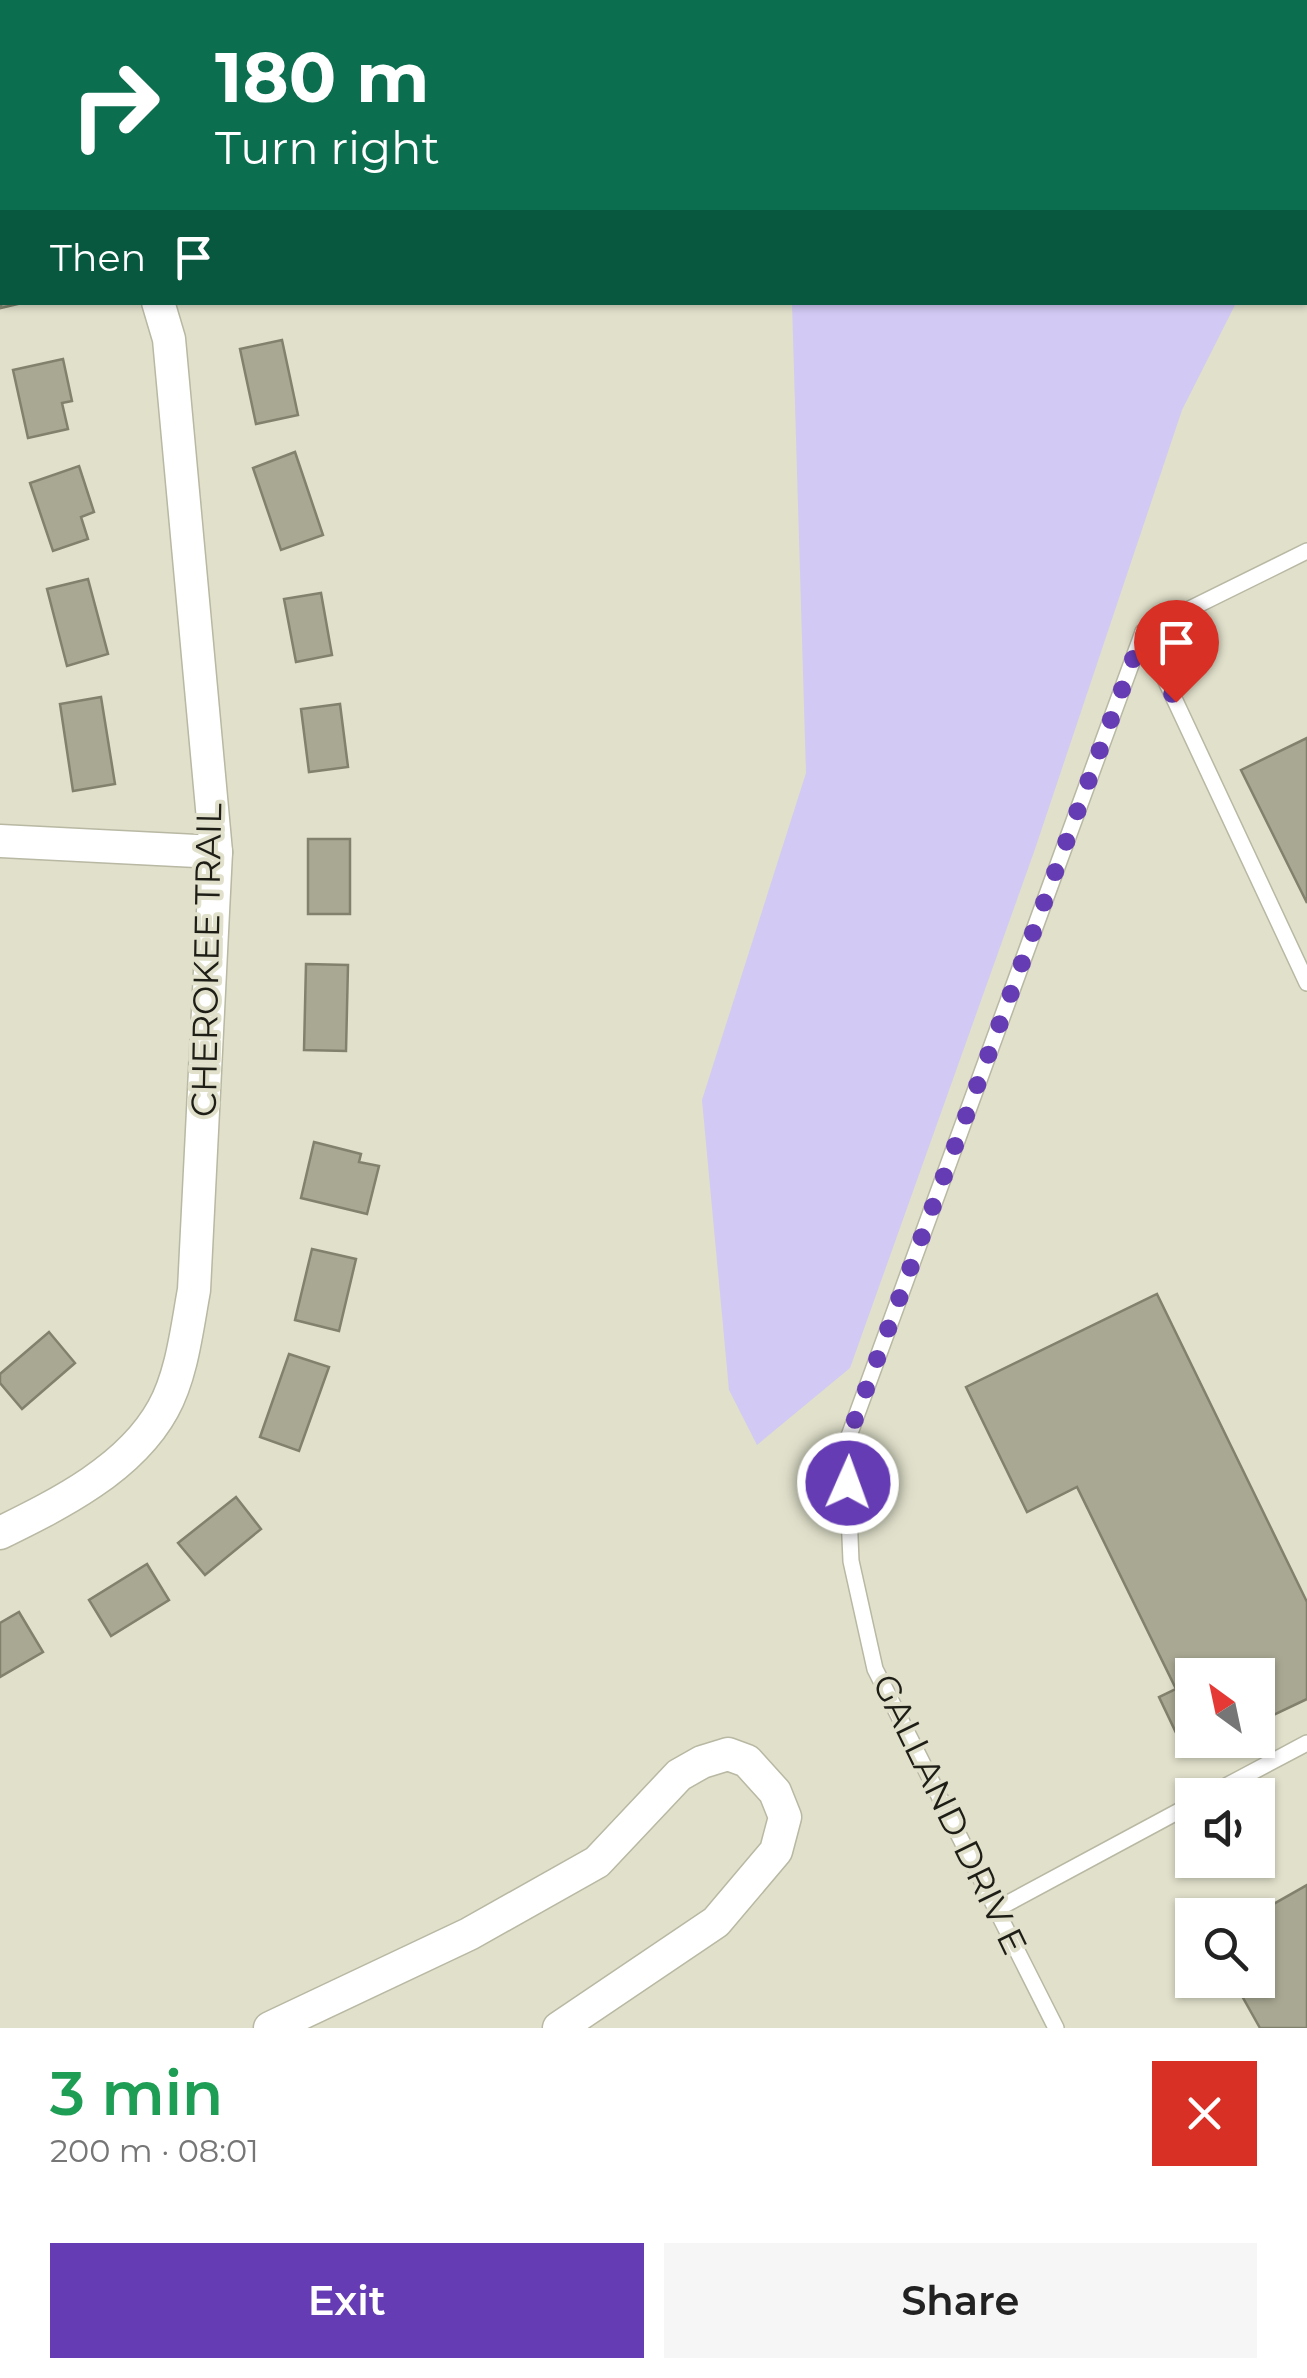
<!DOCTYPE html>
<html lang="en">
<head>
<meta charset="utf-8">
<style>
  body { margin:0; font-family:Montserrat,sans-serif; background:#f6f6f6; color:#222; height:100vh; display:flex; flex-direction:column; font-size:38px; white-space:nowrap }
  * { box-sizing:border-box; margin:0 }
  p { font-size:32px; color:#767676 }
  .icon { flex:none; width:55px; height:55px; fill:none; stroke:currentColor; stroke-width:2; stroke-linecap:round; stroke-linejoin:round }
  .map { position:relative; height:2028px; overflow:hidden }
  .sheet { display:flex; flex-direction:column; background:#fff; flex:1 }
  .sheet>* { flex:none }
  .guide { position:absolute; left:0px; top:0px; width:1308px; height:305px; box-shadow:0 2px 8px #0004; background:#0b6e4f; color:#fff; overflow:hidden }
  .needle { width:65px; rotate:327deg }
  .tools { position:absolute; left:1175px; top:1658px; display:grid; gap:20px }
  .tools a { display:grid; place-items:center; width:100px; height:100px; border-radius:0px; background:#fff; box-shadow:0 2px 8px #0004; font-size:50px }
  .pin { position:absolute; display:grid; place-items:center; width:85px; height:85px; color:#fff; margin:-102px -42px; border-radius:50% 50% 50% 0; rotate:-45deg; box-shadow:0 0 10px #0007 }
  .pin .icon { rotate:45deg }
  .me { position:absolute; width:110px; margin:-55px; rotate:2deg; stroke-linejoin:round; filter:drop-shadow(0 0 8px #0008) }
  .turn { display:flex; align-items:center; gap:35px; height:210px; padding:0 50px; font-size:45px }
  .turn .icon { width:130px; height:130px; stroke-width:2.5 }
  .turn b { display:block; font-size:70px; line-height:85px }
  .then { display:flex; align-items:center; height:95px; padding:0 50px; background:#0003; gap:20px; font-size:38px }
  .round { display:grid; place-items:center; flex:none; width:105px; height:105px; border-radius:0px; background:#f6f6f6 }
  .summary { display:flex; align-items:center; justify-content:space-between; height:170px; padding:0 50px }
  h1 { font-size:60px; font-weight:600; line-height:75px; color:#1e9e55 }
  .button { display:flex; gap:20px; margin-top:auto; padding:20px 50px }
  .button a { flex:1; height:115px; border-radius:0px; background:#663cb4; color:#fff; font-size:40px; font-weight:600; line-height:115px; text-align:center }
  .button a+a { background:#f6f6f6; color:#222 }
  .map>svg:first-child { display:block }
</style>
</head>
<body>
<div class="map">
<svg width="1307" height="2028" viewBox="0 0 1307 2028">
  <rect width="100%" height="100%" fill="#e0e0cb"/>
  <path fill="#d2c9f4" d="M 792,303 L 1236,303 L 1182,410 L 1035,849 L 850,1368 L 757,1445 L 729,1390 L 702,1100 L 806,773 Z"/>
  <g fill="#a8a893" stroke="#81816d" stroke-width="2.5">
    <path d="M 123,0 L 182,0 L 183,2 L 118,2 Z"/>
    <path d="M 2,235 L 2,302 L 26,302 L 1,308 Z"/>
    <path d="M 282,340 L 298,415 L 256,424 L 240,349 Z"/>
    <path d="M 63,359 L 72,401 L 62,403 L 68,429 L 28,438 L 13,370 Z"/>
    <path d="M 295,452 L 323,535 L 281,550 L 253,468 Z"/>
    <path d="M 79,466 L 94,512 L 81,517 L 88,539 L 53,551 L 30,483 Z"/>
    <path d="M 88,579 L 108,654 L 67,666 L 47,589 Z"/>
    <path d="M 321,593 L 332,655 L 296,662 L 284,599 Z"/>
    <path d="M 101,697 L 115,784 L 73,791 L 60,704 Z"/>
    <path d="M 340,704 L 348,767 L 309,772 L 301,709 Z"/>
    <path d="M 1307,738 L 1307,903 L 1241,770 Z"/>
    <rect x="308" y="839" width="42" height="75"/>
    <path d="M 306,964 L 348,965 L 346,1051 L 304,1050 Z"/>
    <path d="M 314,1142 L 361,1154 L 359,1162 L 379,1166 L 367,1214 L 301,1198 Z"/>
    <path d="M 312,1249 L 356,1259 L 339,1331 L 295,1320 Z"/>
    <path d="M 1157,1294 L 1307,1602 L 1307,1699 L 1265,1719 L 1258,1704 L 1258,1675 L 1192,1675 L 1192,1733 L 1179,1739 L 1159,1697 L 1176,1689 L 1077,1487 L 1027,1512 L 966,1387 Z"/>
    <path d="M 49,1332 L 75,1363 L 22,1409 L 0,1383 L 0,1374 Z"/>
    <path d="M 289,1354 L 329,1367 L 299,1451 L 260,1437 Z"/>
    <path d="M 236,1497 L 261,1529 L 205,1575 L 178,1543 Z"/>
    <path d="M 147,1564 L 169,1600 L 111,1636 L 89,1600 Z"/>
    <path d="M 19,1612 L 43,1652 L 0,1677 L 0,1623 Z"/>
    <path d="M 1307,1885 L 1307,2028 L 1260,2028 L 1233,1980 L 1258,1980 L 1258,1915 L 1254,1915 Z"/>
  </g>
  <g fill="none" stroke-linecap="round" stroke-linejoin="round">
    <g stroke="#b8b8a3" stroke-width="18">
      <g id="service">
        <path d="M 885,0 L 889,2"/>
        <path d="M 938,2 L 943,0"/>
        <path d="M 1143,632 L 1307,983"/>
        <path d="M 1209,1795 L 1307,1743"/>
        <path d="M 997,1909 L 1192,1804"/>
        <path d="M 1056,2028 L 875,1669 L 851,1561 L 846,1444 L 1143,632 L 1307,551"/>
      </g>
    </g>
    <g stroke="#b8b8a3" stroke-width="35">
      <g id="minor">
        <path d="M 28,0 L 30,2"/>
        <path d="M 0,841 L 216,852"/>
        <path d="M 0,1533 C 59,1504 130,1469 163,1409 C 182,1375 187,1328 194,1290 L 216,852 L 169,339 L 158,302"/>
        <path d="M 270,2028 L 469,1934 L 597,1862 L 679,1775 L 702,1762 L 728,1754 L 747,1761 L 775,1792 L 785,1817 L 776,1851 L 716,1922 L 559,2028"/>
      </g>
    </g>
    <use href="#service" stroke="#fff" stroke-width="15"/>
    <use href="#minor" stroke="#fff" stroke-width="32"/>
  </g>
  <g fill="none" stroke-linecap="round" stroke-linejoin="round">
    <path stroke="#663cb4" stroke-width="18" stroke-dasharray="0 32.4" d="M 848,1483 L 846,1444 L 1143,632 L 1176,702"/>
  </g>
  <g text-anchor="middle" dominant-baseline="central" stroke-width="8" stroke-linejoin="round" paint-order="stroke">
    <g font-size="35" fill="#1e1e17" stroke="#e0e0cb">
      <text transform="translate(206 960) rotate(-89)">CHEROKEE TRAIL</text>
      <text transform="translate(950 1814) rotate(64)">GALLAND DRIV E</text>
    </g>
  </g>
</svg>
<div class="tools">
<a><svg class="needle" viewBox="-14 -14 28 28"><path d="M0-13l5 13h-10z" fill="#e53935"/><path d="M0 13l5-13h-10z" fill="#767676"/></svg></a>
<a><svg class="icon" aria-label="sound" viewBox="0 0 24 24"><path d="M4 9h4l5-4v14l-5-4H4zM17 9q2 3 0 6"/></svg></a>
<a><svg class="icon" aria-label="search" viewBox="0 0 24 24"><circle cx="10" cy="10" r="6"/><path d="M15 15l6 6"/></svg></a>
</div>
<div class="pin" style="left:1176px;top:702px;background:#d93025"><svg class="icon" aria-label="arrive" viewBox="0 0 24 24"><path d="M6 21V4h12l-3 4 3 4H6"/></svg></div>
<svg class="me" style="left:848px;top:1483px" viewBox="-20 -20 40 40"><circle r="17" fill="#663cb4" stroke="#fff" stroke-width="3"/><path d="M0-11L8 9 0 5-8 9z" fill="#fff"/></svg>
<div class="guide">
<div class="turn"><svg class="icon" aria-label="right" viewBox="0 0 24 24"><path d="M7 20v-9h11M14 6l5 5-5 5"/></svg><div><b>180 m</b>Turn right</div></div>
<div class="then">Then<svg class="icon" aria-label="arrive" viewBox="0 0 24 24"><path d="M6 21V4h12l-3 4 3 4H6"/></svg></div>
</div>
</div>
<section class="sheet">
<div class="summary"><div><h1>3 min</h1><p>200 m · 08:01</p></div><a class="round" style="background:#d93025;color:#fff"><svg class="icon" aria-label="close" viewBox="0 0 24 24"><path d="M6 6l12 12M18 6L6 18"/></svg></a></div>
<div class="button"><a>Exit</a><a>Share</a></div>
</section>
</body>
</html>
